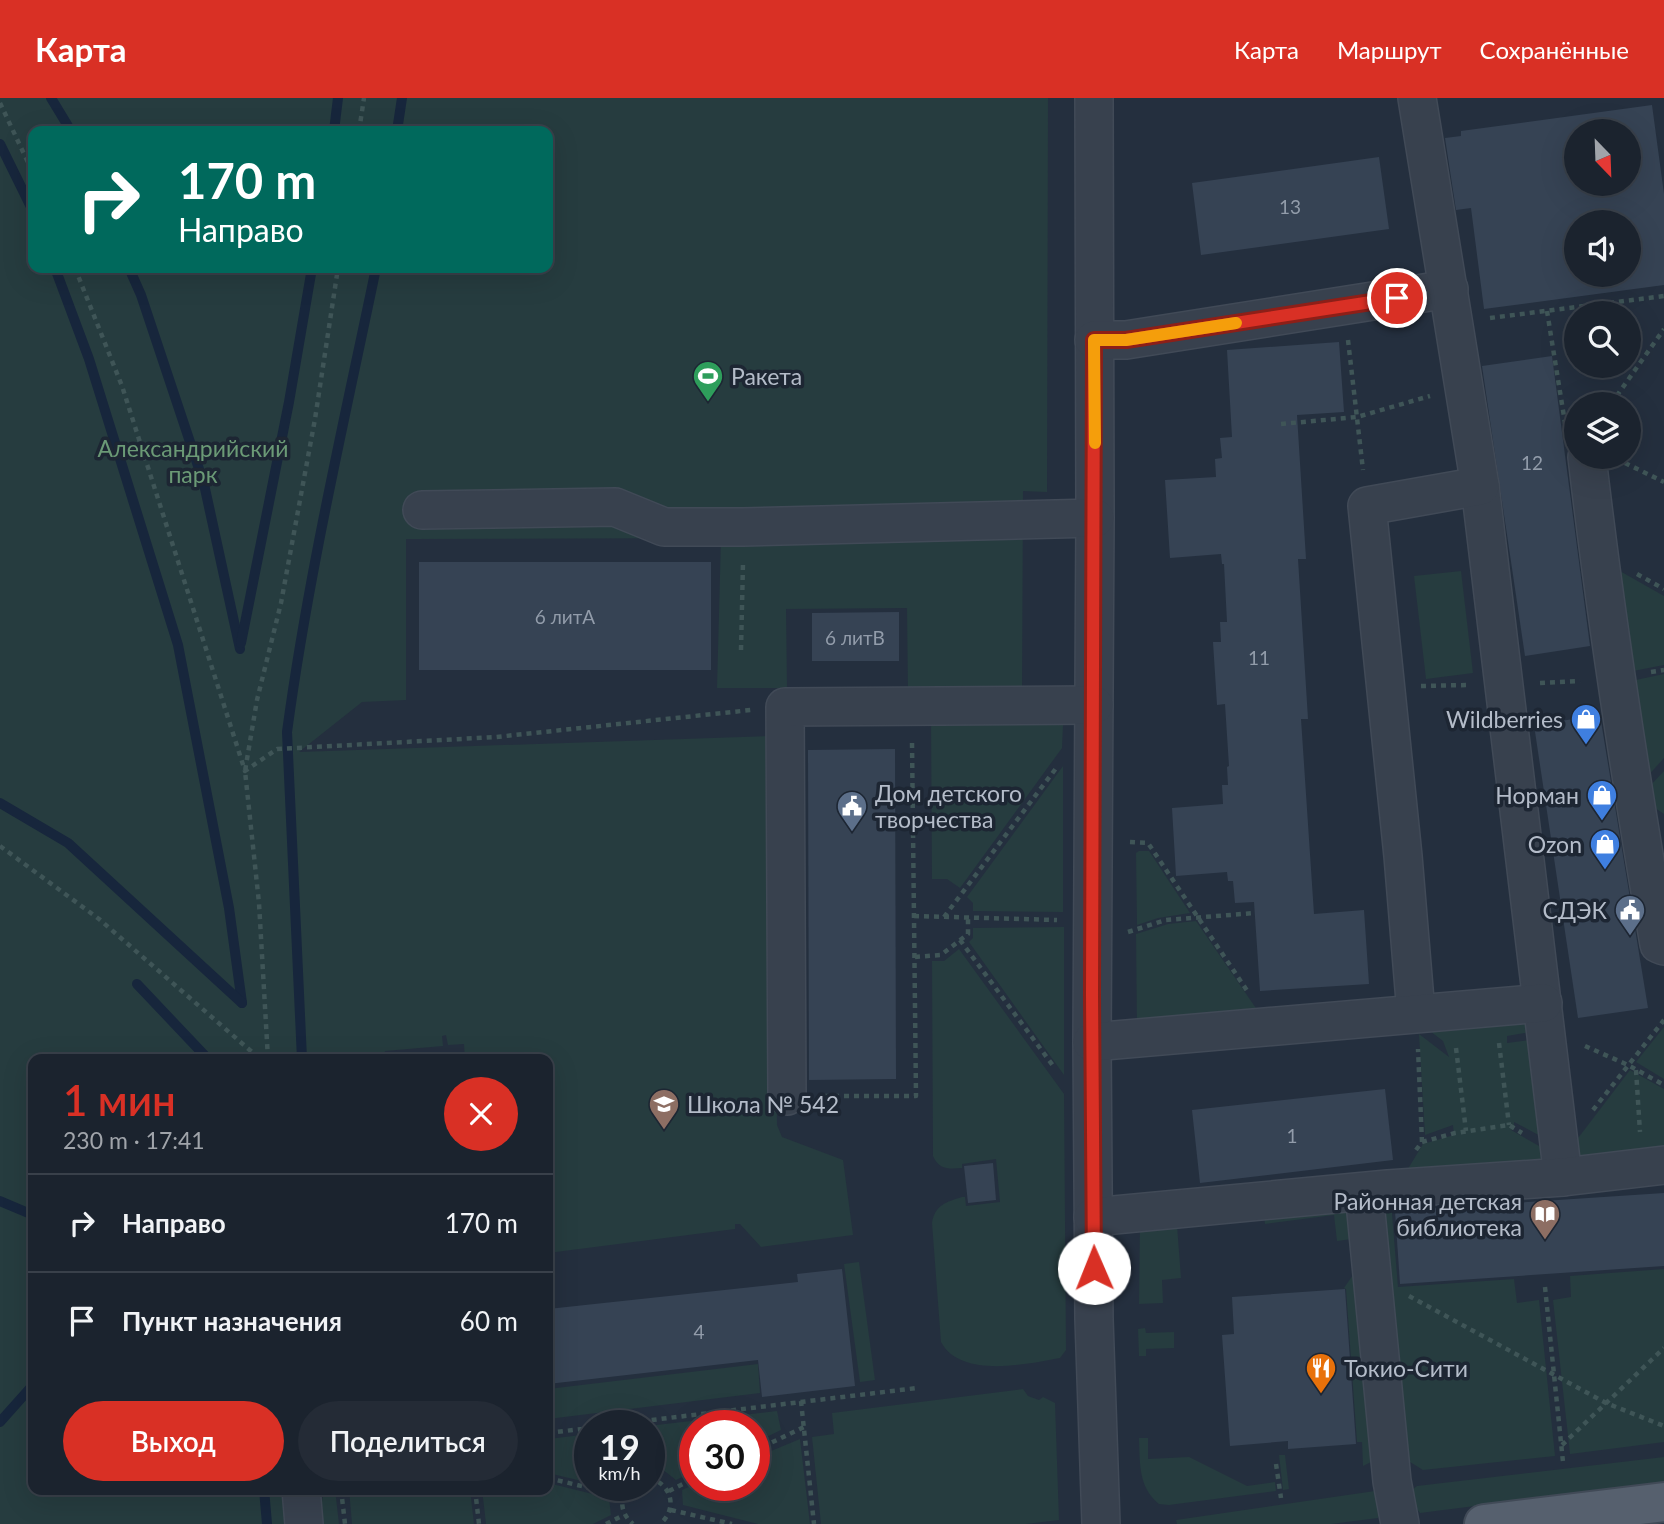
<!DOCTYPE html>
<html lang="ru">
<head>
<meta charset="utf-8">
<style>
  body { margin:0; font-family:Lato,sans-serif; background:#242b36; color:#f1f3f6; height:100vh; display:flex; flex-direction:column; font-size:26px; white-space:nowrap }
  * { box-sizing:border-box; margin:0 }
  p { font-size:23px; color:#a0a4aa }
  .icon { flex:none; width:38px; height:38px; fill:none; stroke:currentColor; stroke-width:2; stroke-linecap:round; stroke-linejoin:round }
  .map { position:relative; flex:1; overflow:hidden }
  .sheet { position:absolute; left:28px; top:956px; width:525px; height:441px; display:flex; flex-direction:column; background:#1b232e; border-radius:14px; box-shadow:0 7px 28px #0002,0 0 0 2px #39404a }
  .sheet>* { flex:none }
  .banner { position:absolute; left:28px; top:28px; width:525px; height:147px; border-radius:14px; box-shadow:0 7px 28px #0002,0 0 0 2px #39404a; background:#00695c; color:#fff; overflow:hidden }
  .needle { width:46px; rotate:157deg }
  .tools { position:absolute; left:1564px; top:21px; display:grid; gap:14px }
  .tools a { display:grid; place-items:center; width:77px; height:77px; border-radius:50%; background:#1b232e; box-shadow:0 7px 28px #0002,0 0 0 2px #39404a; font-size:35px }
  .speed { position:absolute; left:574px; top:1312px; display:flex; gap:14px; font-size:35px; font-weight:700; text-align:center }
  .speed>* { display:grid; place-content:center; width:91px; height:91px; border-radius:50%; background:#1b232e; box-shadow:0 7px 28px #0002,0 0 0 2px #39404a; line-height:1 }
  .speed small { font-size:18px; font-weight:400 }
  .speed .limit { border:10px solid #d22; background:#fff; color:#111 }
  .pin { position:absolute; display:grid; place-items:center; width:60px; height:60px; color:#fff; margin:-30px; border:4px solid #fff; border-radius:50%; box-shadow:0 2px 7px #0007 }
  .me { position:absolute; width:77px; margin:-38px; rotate:359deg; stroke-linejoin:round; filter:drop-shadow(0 0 5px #0008) }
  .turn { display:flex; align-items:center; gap:24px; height:147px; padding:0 35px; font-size:32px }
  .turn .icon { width:91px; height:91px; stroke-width:2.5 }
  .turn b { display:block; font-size:49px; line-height:60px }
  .round { display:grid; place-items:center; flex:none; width:74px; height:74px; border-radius:37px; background:#242b36 }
  .headline { display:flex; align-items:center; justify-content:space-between; height:119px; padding:0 35px }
  h1 { font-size:42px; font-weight:600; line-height:52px; color:#d93025 }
  .primary-button { display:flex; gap:14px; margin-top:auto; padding:14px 35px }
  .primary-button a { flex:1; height:80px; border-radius:42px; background:#d93025; color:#fff; font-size:28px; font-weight:600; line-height:80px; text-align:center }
  .primary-button a+a { background:#242b36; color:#f1f3f6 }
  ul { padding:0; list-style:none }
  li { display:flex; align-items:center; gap:21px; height:98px; padding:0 35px; border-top:2px solid #39404a }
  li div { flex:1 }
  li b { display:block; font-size:26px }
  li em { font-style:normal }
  header { display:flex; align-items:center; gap:42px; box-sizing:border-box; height:98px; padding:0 35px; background:#d93025; color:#fff }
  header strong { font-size:33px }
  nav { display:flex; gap:38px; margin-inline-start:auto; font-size:24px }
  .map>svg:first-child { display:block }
</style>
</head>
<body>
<header>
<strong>Карта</strong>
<nav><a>Карта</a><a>Маршрут</a><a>Сохранённые</a></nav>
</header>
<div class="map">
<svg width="1664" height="1426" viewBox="0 0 1664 1426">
  <rect width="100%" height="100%" fill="#242f3e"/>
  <g fill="#263c3f" fill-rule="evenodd">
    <path d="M 0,0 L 1048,0 L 1047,394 L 1023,393 L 1022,596 L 908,596 L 907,510 L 786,511 L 787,590 L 717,590 L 721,440 L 406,441 L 406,602 L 362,604 L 299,654 L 771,638 L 777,1027 L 782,1039 L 843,1062 L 853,1137 L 761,1149 L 740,1126 L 735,1126 L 735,1131 L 548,1155 L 548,961 L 465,961 L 464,946 L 448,947 L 446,937 L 442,938 L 443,948 L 385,953 L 384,961 L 33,961 L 33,1391 L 282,1391 L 285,1426 L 0,1426 ZM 33,33 L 548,33 L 548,170 L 33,170 Z"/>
    <path d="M 1611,468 L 1664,498 L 1664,567 L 1628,574 Z"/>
    <path d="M 1461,473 L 1473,575 L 1426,581 L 1414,478 Z"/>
    <path d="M 1664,576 L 1664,660 L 1645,681 L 1631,583 Z"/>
    <path d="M 931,620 L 1060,622 L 1063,627 L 1062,650 L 960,790 L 947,781 L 932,781 Z"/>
    <path d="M 1063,668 L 1063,814 L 973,813 L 973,805 L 967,799 Z"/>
    <path d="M 1664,673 L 1664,716 L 1649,706 L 1647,691 Z"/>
    <path d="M 1139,753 L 1149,753 L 1190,815 L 1158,820 L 1137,827 L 1136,755 Z"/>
    <path d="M 1196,823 L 1262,919 L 1137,929 L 1136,836 L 1168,826 Z"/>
    <path d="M 1064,829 L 1064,977 L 969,844 L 973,840 L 973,830 Z"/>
    <path d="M 959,851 L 1064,996 L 1066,1252 L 1060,1260 C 1027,1266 961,1281 941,1244 L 932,1125 C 935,1107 946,1104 962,1099 L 965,1099 L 966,1108 L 1000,1104 L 996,1061 L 962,1066 L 962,1070 C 949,1071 939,1072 933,1058 L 932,863 L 944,863 Z"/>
    <path d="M 1518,917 L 1536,933 L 1507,938 L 1507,945 L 1538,941 L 1550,1043 L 1514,1024 L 1514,1031 L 1511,1032 L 1548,1053 L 1544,1059 L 1532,1065 L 1403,1079 L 1423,1046 L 1454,1037 L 1453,1027 L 1425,1037 L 1419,936 L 1449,959 L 1443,943 L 1418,924 Z"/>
    <path d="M 1664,929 L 1664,981 L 1636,964 Z"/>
    <path d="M 1630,972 L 1664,991 L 1664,1057 L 1579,1059 L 1572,1048 Z"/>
    <path d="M 1379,1105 L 1394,1107 L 1392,1116 L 1398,1189 L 1514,1181 L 1517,1205 L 1539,1202 L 1555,1358 L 1423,1372 L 1402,1359 Z"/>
    <path d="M 1354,1113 L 1352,1141 L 1337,1143 L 1334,1117 L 1265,1126 L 1264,1119 L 1177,1127 L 1181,1180 L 1162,1182 L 1163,1205 L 1139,1206 L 1140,1122 Z"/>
    <path d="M 859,1164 L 875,1282 L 860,1284 L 844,1166 Z"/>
    <path d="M 1664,1171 L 1664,1344 L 1570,1356 L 1553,1202 L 1571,1199 L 1570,1178 Z"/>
    <path d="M 1361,1175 L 1375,1362 L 1363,1368 L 1362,1344 L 1357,1344 L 1346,1191 L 1344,1190 L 1353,1177 Z"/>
    <path d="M 1145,1230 L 1146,1235 L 1174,1234 L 1174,1250 L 1146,1251 L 1146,1258 L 1139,1258 L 1138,1231 Z"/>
    <path d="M 758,1266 L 760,1295 L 548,1321 L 548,1291 Z"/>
    <path d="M 1023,1291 L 1028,1298 L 1039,1302 L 1043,1299 L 1055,1305 L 1059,1422 L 1026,1426 L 821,1426 L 812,1339 L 834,1336 L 832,1315 Z"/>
    <path d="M 777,1313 L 781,1332 L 754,1345 L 754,1328 L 695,1328 L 695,1373 L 676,1382 L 662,1371 L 649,1368 L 648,1328 Z"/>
    <path d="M 590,1336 L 590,1385 L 548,1375 L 548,1341 Z"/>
    <path d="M 1139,1340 L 1148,1340 L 1148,1361 L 1189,1359 L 1247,1388 L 1275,1384 L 1276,1393 L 1169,1407 L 1159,1406 C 1138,1389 1140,1365 1139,1340 Z"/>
    <path d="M 800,1341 L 810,1426 L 758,1426 L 683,1407 L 682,1392 L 695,1386 L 695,1388 L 754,1388 L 754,1360 Z"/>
    <path d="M 1279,1357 L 1285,1357 L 1289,1391 L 1283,1392 Z"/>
    <path d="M 1664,1359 L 1664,1384 L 1420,1415 C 1413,1407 1411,1401 1413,1391 L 1417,1388 Z"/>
    <path d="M 548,1385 L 609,1400 L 611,1417 L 593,1426 L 486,1426 L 482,1391 L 548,1391 Z"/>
    <path d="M 325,1391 L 335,1391 L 339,1426 L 321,1426 L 321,1406 Z"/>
    <path d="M 349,1391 L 470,1391 L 474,1426 L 352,1426 Z"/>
    <path d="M 1375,1393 L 1381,1415 L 1378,1420 L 1331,1426 L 1177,1426 L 1176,1422 Z"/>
  </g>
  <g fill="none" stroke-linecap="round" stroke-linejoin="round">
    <g stroke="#17263c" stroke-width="10">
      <path d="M 51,0 L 71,33"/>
      <path d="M 334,33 L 338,0"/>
      <path d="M 397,33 L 402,0"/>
      <path d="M 0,46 L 33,113"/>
      <path d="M 55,170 L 89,261 L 178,547 L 229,810 L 242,905"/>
      <path d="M 129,170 L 141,197 L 204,386 L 240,551"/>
      <path d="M 241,545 L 289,304 L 312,170"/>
      <path d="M 0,705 L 68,745 L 242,905"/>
      <path d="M 137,886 L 208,961"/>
      <path d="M 302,961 L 287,634 C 308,478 344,324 376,170"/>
      <path d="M 0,1103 L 33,1117"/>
      <path d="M 0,1324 L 33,1287"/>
      <path d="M 264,1391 L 267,1426"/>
    </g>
  </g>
  <g fill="#364354" fill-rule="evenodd">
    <path d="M 1652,7 L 1664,96 L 1664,187 L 1484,211 L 1471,110 L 1456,112 L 1445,40 L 1461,38 L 1461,33 ZM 1577,33 L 1629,33 L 1629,86 L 1577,86 ZM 1577,124 L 1629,124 L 1629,177 L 1577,177 Z"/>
    <path d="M 1379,59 L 1389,131 L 1201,157 L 1192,85 Z"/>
    <path d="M 1339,244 L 1344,314 L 1297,317 L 1306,461 L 1298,461 L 1308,621 L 1301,621 L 1314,816 L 1364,812 L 1369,886 L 1260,893 L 1254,804 L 1235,805 L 1233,783 L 1228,783 L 1227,774 L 1176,778 L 1172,710 L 1223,706 L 1222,687 L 1228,687 L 1227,669 L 1229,668 L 1225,606 L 1217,607 L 1213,544 L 1221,544 L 1220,524 L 1227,524 L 1224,466 L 1222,466 L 1221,456 L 1170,460 L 1165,382 L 1216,379 L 1215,361 L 1222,360 L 1220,340 L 1232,339 L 1227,252 Z"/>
    <path d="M 1552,258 L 1590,548 L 1525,558 L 1482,268 Z"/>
    <rect x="419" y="464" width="292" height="108"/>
    <path d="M 899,514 L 899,563 L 812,563 L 812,515 Z"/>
    <path d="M 1600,617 L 1648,910 L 1578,920 L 1534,627 Z"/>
    <path d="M 895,651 L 896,981 L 809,982 L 808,652 Z"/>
    <path d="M 1385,991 L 1393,1062 L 1200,1085 L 1192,1012 Z"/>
    <path d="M 993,1065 L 996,1102 L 968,1105 L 964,1068 Z"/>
    <path d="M 1664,1095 L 1664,1168 L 1400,1186 L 1395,1113 Z"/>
    <path d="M 842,1171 L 855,1288 L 762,1299 L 758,1262 L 548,1286 L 548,1211 L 798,1184 L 797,1176 Z"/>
    <path d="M 1345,1191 L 1356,1346 L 1288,1351 L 1288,1343 L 1230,1348 L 1222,1237 L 1234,1236 L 1232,1199 Z"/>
  </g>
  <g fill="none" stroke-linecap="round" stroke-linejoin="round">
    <g stroke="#414a57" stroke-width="40">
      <g id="minor">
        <path d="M 1094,0 L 1095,420 L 1092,944 L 1094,1221 L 1101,1426"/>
        <path d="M 1094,242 L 1126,242 L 1449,191"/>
        <path d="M 1587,359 C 1606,522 1631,684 1659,846 L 1664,848"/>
        <path d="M 1480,388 L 1563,1079"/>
        <path d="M 422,412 L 615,409 L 664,429 L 743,429 L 1095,420"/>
        <path d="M 1416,915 L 1403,758 L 1367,408 L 1480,388 L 1417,0"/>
        <path d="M 1092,944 L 1543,905"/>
        <path d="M 787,998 L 785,609 L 1094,607"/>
        <path d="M 1364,1094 L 1392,1383 L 1400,1426"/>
        <path d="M 1093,1119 L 1388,1091 L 1563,1079 L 1664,1067"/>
        <path d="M 301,1391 L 304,1426"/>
      </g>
    </g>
    <g stroke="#414a57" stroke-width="42">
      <path id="major" d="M 1484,1426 L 1664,1404"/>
    </g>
    <g stroke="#3f5557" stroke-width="4.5" stroke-dasharray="5 5" stroke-linecap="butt">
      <path d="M 0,5 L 33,75"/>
      <path d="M 359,33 L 364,0"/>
      <path d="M 75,170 L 122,288 L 245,673 L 277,651 L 496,639 L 751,612"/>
      <path d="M 1547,213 L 1566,331"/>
      <path d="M 1490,220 L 1664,198"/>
      <path d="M 1348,242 L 1363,372"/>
      <path d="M 1611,306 L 1664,231"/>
      <path d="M 1281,326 L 1357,319 L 1430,298"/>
      <path d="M 1625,365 L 1664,384"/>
      <path d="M 1637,476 L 1664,491"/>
      <path d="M 741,552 L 743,465"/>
      <path d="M 1651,574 L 1664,572"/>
      <path d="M 1540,585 L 1580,583"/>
      <path d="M 1421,588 L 1468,587"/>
      <path d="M 1130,744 L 1148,745 L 1248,894"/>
      <path d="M 0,748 L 99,821 L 260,961"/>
      <path d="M 914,818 L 1057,822"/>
      <path d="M 944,819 L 1057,669"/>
      <path d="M 1128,834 L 1166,822 L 1255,815"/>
      <path d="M 960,842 L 1054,969"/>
      <path d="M 915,859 L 941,857 L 968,836 L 968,820"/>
      <path d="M 1499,945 L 1509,1027"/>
      <path d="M 1585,948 L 1628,967 L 1664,987"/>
      <path d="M 1456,950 L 1466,1033"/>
      <path d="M 268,961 L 259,805 L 245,673 L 257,602 L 281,505 L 315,321 L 338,170"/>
      <path d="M 1636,972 L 1640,1034"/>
      <path d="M 824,998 L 916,998 L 912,644"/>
      <path d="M 1593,1012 L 1664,922"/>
      <path d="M 1422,1044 L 1455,1035 L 1509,1027 L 1522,1035"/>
      <path d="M 1416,1052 L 1422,1044 L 1418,951"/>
      <path d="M 1545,1189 L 1563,1364"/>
      <path d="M 1409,1198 L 1606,1305 L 1664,1328"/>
      <path d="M 801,1303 L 814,1426"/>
      <path d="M 602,1328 L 917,1290"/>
      <path d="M 548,1335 L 590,1330"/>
      <path d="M 1562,1347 L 1664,1250"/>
      <path d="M 754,1353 L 804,1329"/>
      <path d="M 1276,1366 L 1281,1400"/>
      <path d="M 548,1380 L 623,1398"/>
      <path d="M 649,1380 C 672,1386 678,1411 660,1426"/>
      <path d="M 629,1388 C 619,1401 620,1415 633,1426"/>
      <path d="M 341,1391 L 345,1426"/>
      <path d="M 475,1391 L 479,1426"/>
      <path d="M 669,1393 L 695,1380"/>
      <path d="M 671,1412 L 732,1426"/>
      <path d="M 606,1426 L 624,1417"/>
    </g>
    <use href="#minor" stroke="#38414e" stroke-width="37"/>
    <use href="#major" stroke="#56606e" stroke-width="38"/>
  </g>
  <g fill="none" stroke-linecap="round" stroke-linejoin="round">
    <g stroke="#8d1f18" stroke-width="18">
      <path id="route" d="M 1094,1170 L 1092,897 L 1094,242 L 1126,242 L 1397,200"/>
    </g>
    <use href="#route" stroke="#d93025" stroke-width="12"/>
    <path stroke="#f59e0b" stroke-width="12" d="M 1095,345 L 1094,242 L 1126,242 L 1236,225"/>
  </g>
  <defs>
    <g id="stadium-pin" transform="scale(1.575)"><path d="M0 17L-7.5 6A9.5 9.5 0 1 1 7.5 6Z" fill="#2e9e5b" stroke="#1d2633"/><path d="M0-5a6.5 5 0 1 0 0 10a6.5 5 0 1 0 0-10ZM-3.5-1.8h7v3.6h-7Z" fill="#fff"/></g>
    <g id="shop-pin" transform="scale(1.575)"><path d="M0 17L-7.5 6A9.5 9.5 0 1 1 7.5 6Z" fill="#3f7fe0" stroke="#1d2633"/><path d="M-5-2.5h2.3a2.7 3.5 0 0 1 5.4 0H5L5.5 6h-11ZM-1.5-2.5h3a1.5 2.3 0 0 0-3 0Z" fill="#fff"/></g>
    <g id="civic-pin" transform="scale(1.575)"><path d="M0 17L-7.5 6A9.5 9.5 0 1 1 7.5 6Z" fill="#5c6f8a" stroke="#1d2633"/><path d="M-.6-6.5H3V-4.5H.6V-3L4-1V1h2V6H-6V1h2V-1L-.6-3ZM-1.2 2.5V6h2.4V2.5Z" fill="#fff"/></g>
    <g id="school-pin" transform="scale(1.575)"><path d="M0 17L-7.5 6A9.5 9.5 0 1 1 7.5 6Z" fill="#8d6e63" stroke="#1d2633"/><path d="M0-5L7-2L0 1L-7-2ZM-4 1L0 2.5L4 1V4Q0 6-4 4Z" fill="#fff"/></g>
    <g id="library-pin" transform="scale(1.575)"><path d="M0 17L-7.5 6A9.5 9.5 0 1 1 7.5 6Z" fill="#8d6e63" stroke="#1d2633"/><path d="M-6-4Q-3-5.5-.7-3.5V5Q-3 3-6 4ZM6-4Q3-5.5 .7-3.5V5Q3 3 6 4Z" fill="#fff"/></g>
    <g id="restaurant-pin" transform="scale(1.575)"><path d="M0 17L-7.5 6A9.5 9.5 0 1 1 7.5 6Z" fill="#e8710a" stroke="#1d2633"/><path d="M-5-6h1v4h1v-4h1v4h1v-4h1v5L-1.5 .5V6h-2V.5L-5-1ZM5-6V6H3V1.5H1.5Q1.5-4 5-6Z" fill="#fff"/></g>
  </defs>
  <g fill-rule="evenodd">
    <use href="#stadium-pin" x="708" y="278"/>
    <use href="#shop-pin" x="1586" y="621"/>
    <use href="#shop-pin" x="1602" y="697"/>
    <use href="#civic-pin" x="852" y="708"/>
    <use href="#shop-pin" x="1605" y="746"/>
    <use href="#civic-pin" x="1630" y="812"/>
    <use href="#school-pin" x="664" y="1006"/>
    <use href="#library-pin" x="1545" y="1116"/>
    <use href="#restaurant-pin" x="1321" y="1270"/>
  </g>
  <g text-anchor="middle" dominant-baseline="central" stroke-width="7" stroke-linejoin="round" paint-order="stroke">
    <g font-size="19" fill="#929caa">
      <text x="1290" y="108">13</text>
      <text x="1532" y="364">12</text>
      <text x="565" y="518">6 литА</text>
      <text x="855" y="539">6 литВ</text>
      <text x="1259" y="559">11</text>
      <text x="1292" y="1037">1</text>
      <text x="699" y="1233">4</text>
    </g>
    <g font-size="23" fill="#b4bcc9" stroke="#1d2633" text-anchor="end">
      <text x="731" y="278" text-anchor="start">Ракета</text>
      <text x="1563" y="621">Wildberries</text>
      <text x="875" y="695" text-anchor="start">Дом детского<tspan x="875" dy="26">творчества</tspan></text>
      <text x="1579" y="697">Норман</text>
      <text x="1582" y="746">Ozon</text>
      <text x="1607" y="812">СДЭК</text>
      <text x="687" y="1006" text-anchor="start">Школа № 542</text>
      <text x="1522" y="1103">Районная детская<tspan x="1522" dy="26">библиотека</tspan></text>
      <text x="1344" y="1270" text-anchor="start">Токио-Сити</text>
    </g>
    <g font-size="23" fill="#6b9a76" stroke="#1d2633">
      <text x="193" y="350">Александрийский<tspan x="193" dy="26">парк</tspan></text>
    </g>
  </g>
</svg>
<div class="tools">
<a><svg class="needle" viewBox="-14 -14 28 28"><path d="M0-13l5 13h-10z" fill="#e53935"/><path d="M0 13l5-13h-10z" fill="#a0a4aa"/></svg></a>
<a><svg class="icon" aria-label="sound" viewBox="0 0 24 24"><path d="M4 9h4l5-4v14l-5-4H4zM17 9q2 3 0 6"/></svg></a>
<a><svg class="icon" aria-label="search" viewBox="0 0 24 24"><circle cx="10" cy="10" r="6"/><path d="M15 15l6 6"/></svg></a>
<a><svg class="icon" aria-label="layers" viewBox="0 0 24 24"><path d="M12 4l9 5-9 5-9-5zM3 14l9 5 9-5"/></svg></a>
</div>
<div class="speed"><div>19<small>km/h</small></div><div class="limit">30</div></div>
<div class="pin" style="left:1397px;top:200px;background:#d93025"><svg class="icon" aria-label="arrive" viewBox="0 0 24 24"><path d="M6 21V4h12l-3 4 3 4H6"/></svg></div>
<svg class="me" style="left:1094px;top:1170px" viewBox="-20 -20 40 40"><circle r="19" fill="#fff"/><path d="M0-13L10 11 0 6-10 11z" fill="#d93025"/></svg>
<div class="banner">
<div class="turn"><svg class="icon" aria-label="right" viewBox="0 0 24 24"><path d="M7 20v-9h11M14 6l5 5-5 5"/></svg><div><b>170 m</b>Направо</div></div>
</div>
<section class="sheet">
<div class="headline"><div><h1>1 мин</h1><p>230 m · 17:41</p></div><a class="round" style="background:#d93025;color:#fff"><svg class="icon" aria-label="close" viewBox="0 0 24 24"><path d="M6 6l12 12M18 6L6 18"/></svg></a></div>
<ul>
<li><svg class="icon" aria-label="right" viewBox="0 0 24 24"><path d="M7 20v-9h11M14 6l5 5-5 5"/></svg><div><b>Направо</b></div><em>170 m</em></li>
<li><svg class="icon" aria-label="arrive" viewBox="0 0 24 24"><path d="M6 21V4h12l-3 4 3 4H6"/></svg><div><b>Пункт назначения</b></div><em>60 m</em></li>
</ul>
<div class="primary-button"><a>Выход</a><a>Поделиться</a></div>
</section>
</div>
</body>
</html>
